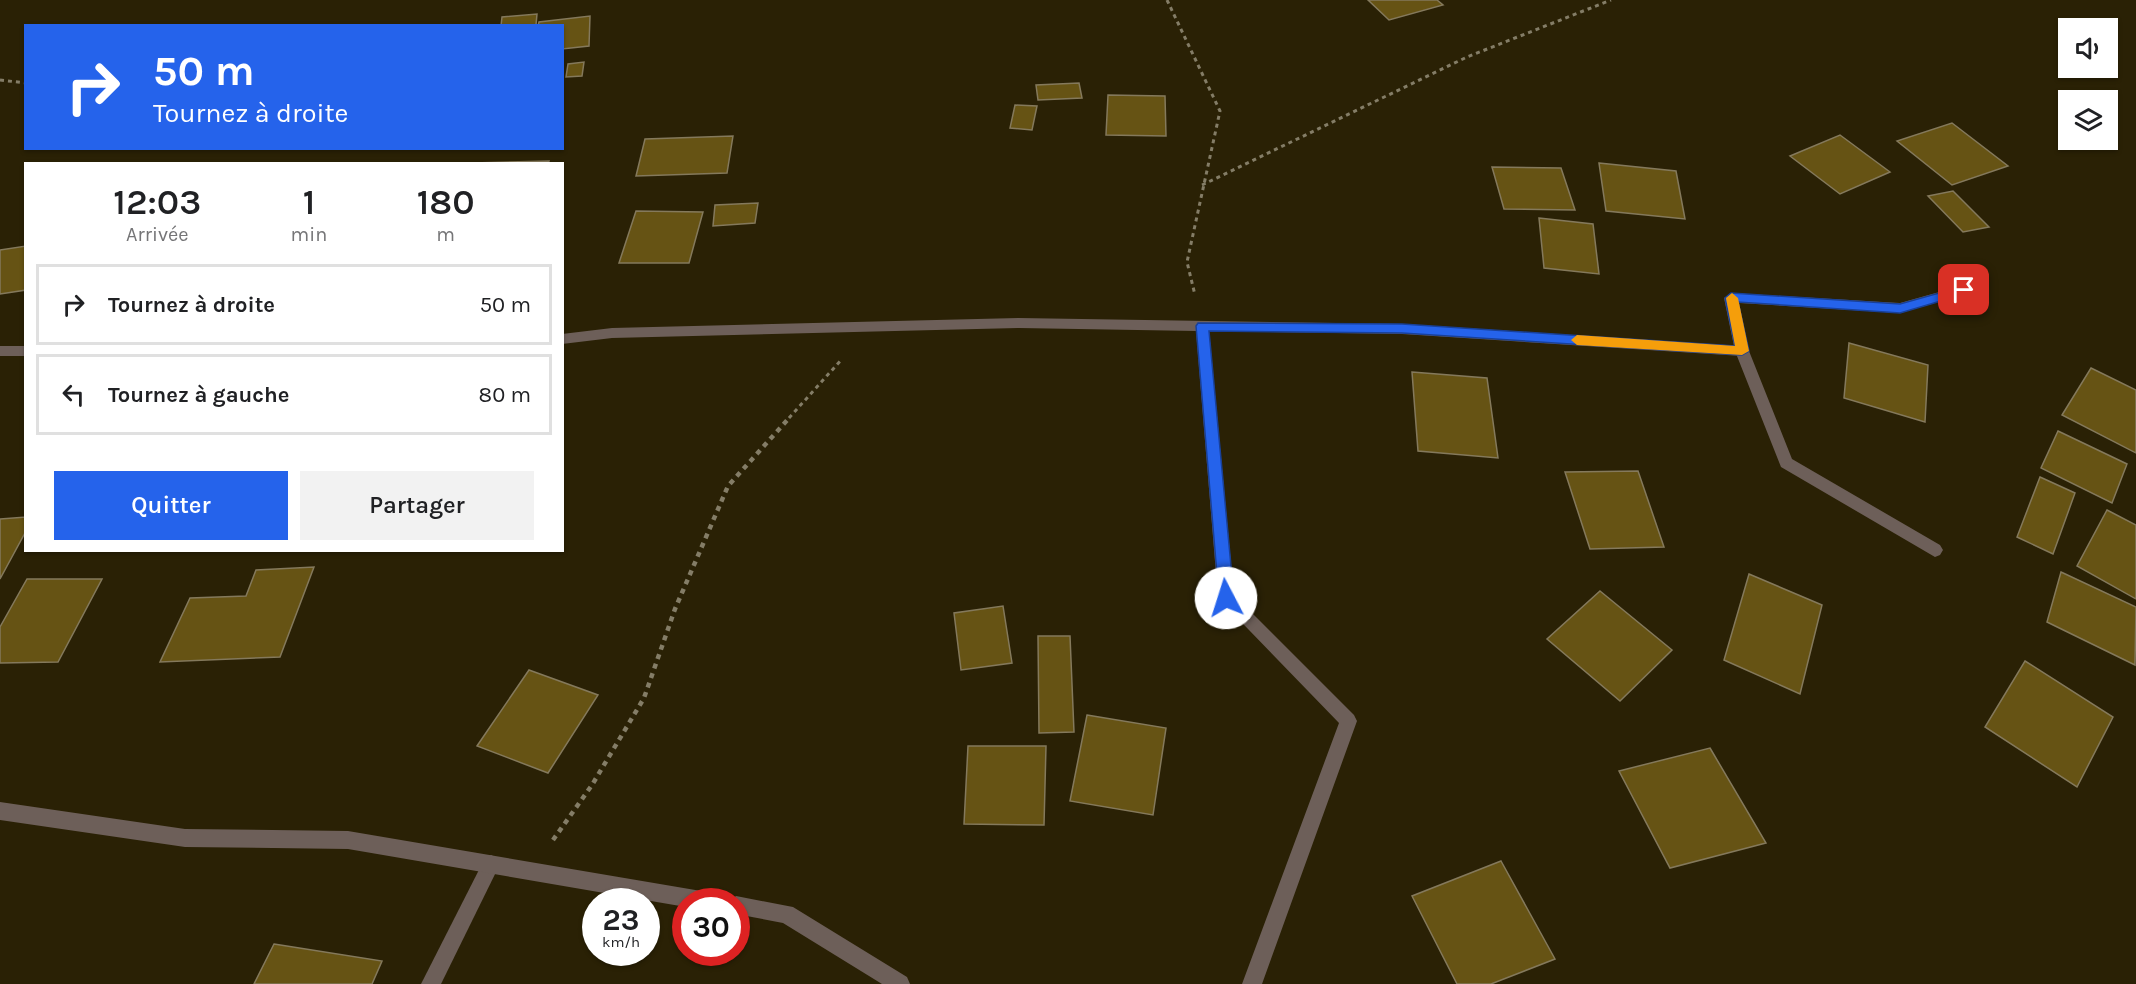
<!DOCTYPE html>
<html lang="fr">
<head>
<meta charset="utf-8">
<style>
  body { margin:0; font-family:Karla,sans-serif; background:#f2f2f2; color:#202124; height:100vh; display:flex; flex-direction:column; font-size:22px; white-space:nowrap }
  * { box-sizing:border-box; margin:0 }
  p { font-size:20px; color:#757577 }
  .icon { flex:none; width:33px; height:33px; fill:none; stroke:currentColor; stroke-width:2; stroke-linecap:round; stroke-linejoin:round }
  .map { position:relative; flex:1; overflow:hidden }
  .side { position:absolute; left:24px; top:162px; width:540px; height:390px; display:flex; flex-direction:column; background:#fff; border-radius:0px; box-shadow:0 2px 4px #0004 }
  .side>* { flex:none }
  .hud { position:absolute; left:24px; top:24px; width:540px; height:126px; border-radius:0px; box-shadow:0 2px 4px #0004; background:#2563eb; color:#fff; overflow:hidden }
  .tools { position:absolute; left:2058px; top:18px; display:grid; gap:12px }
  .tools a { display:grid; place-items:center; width:60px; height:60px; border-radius:0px; background:#fff; box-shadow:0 2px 4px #0004; font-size:30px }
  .speed { position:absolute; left:582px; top:888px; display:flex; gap:12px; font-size:30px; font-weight:700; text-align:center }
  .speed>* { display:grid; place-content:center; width:78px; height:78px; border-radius:50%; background:#fff; box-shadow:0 2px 4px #0004; line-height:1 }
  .speed small { font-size:15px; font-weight:400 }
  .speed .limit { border:9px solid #d22; background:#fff; color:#111 }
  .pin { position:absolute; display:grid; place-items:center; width:51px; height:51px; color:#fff; margin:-26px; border-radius:12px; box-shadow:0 3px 9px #0006 }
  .me { position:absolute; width:66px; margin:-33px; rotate:355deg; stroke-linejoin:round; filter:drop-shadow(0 0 4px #0008) }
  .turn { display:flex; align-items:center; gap:21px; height:126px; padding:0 30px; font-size:27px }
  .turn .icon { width:78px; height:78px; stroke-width:2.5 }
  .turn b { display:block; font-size:42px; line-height:51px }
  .eta { display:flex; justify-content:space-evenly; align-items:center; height:102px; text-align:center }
  .eta b { font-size:36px; font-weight:600; line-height:42px }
  .action { display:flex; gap:12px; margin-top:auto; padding:12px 30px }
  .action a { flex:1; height:69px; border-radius:0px; background:#2563eb; color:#fff; font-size:24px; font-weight:600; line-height:69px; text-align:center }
  .action a+a { background:#f2f2f2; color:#202124 }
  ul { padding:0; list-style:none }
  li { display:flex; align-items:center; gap:18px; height:81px; margin:0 12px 9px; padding:0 18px; border:3px solid #e0e0e0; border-radius:0px }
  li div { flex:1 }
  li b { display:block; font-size:22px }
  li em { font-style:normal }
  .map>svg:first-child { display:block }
</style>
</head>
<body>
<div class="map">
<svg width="2136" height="984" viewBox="0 0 2136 984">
  <rect width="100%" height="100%" fill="#2a2105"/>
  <g fill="#665314" stroke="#84795c" stroke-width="1.5">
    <path d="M 1368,0 L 1437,0 L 1443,5 L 1389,20 Z"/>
    <path d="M 537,14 L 536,25 L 501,26 L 502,17 Z"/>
    <path d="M 590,16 L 589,46 L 562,49 L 562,26 L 538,26 L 539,22 Z"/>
    <path d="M 584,62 L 582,76 L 566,77 L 568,64 Z"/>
    <path d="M 1079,83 L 1082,98 L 1038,100 L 1036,85 Z"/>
    <path d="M 1108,95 L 1165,96 L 1166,136 L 1106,135 Z"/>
    <path d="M 1015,105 L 1037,106 L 1032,130 L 1010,128 Z"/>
    <path d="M 1952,123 L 2008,166 L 1952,185 L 1897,141 Z"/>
    <path d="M 1840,135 L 1890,172 L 1840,194 L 1790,156 Z"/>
    <path d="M 733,136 L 727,173 L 636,176 L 645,139 Z"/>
    <path d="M 549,161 L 548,164 L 473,164 L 473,163 Z"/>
    <path d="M 1599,163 L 1676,171 L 1685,219 L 1606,211 Z"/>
    <path d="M 1492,167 L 1561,168 L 1575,210 L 1504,209 Z"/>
    <path d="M 1953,191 L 1989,227 L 1963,232 L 1928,196 Z"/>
    <path d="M 758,203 L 755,223 L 713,226 L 715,205 Z"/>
    <path d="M 636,211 L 703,212 L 689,263 L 619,263 Z"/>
    <path d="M 1539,218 L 1593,224 L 1599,274 L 1544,268 Z"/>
    <path d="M 26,246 L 26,290 L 0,294 L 0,250 Z"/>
    <path d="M 1849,343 L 1928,365 L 1925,422 L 1844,398 Z"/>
    <path d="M 2091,368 L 2136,390 L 2136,453 L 2062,415 Z"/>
    <path d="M 1412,372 L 1487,378 L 1498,458 L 1418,451 Z"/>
    <path d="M 2058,431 L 2127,464 L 2112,503 L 2041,468 Z"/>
    <path d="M 1638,471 L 1664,547 L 1590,549 L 1565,472 Z"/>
    <path d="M 2040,477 L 2075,493 L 2053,554 L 2017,537 Z"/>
    <path d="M 2107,510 L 2136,525 L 2136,599 L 2077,566 Z"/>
    <path d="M 26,517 L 26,531 L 0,579 L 0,519 Z"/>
    <path d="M 314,567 L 280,657 L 160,662 L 190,598 L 246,596 L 256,570 Z"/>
    <path d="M 2061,572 L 2136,607 L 2135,665 L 2047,622 Z"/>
    <path d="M 1749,574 L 1822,605 L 1800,694 L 1724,660 Z"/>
    <path d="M 27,579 L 102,579 L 58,662 L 0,663 L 0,627 Z"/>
    <path d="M 1600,591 L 1672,650 L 1620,701 L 1547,639 Z"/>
    <path d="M 1003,606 L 1012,663 L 961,670 L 954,613 Z"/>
    <path d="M 1038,636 L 1070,636 L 1074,732 L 1039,733 Z"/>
    <path d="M 2025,661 L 2113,717 L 2077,787 L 1985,727 Z"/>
    <path d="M 529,670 L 598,695 L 548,773 L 477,746 Z"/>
    <path d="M 1087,715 L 1166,728 L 1153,815 L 1070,801 Z"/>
    <path d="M 968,746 L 1046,746 L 1044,825 L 964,824 Z"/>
    <path d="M 1710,748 L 1766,843 L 1670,868 L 1619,771 Z"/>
    <path d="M 1501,861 L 1555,959 L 1491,984 L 1457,984 L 1412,896 Z"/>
    <path d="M 274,944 L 382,961 L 372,984 L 254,984 Z"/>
  </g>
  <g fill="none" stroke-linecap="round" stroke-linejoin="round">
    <g stroke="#847d67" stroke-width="3" stroke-dasharray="4 4" stroke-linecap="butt">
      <path d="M 1167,0 L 1220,111 L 1187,262 L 1195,295"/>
      <path d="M 0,80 L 26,83"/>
      <path d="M 1202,185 L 1467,57 L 1611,0"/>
      <path d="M 789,418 L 842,359"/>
    </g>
    <path stroke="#847d67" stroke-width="4.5" stroke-dasharray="5 5" stroke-linecap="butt" d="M 553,840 L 592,785 L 644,698 L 675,609 L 728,486 L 790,417"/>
    <g fill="#6d5f59" fill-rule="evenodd">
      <path d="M 1964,285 L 1971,290 L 1969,293 L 1900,313 L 1739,303 L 1749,351 L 1792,459 L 1940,545 L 1943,550 L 1940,555 L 1935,557 L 1781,467 L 1735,351 L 1724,298 L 1731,293 L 1900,303 Z"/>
      <path d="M 491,855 L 497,858 L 500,864 L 441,984 L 421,984 L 485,858 Z"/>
    </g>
    <g fill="#6d5f59" fill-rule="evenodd">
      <path d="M 1019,318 L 1402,324 L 1742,346 L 1749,351 L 1742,356 L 1402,334 L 1209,331 L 1234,595 L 1354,715 L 1357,721 L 1262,984 L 1242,984 L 1339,723 L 1218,598 L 1196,331 L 1019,328 L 612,338 L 562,344 L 562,334 L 612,328 Z"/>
      <rect x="0" y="346" width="26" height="10"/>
      <path d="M 0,802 L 185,829 L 348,831 L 713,893 L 720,895 L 722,902 L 686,902 L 686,907 L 348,849 L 185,847 L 0,820 Z"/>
      <path d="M 736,896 L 793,907 L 907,977 L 910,984 L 882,984 L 783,923 L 736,914 L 736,902 L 728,902 Z"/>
    </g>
  </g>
  <path fill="#2563eb" stroke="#184099" stroke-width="1.5" d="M 1964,286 L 1970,290 L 1968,293 L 1900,313 L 1738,302 L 1749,351 L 1742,355 L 1402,333 L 1209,331 L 1234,598 L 1232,603 L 1226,605 L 1221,603 L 1219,598 L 1196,326 L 1198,323 L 1402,324 L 1735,346 L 1725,298 L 1731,293 L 1900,304 Z"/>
  <path fill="#f59e0b" d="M 1732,293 L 1738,298 L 1749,351 L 1742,355 L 1577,345 L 1571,340 L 1577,335 L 1735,346 L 1726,298 Z"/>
</svg>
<div class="tools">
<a><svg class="icon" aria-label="sound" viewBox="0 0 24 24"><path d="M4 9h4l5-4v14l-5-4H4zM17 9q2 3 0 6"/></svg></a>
<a><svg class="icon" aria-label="layers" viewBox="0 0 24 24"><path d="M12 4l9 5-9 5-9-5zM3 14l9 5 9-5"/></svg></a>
</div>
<div class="speed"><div>23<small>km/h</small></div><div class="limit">30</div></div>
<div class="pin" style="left:1964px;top:290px;background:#d93025"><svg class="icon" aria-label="arrive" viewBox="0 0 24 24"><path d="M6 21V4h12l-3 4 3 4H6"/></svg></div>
<svg class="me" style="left:1226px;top:598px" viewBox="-20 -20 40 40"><circle r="19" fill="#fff"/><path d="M0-13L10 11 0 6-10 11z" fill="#2563eb"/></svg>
<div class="hud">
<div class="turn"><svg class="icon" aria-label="right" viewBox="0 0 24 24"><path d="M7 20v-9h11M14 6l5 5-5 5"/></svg><div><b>50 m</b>Tournez à droite</div></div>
</div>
<section class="side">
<div class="eta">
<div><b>12:03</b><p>Arrivée</p></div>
<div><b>1</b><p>min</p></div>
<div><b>180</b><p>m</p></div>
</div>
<ul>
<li><svg class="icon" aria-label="right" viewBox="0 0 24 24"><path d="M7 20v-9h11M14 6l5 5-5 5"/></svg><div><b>Tournez à droite</b></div><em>50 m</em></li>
<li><svg class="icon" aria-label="left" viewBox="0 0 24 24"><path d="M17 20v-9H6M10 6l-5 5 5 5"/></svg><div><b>Tournez à gauche</b></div><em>80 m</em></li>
</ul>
<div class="action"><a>Quitter</a><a>Partager</a></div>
</section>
</div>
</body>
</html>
